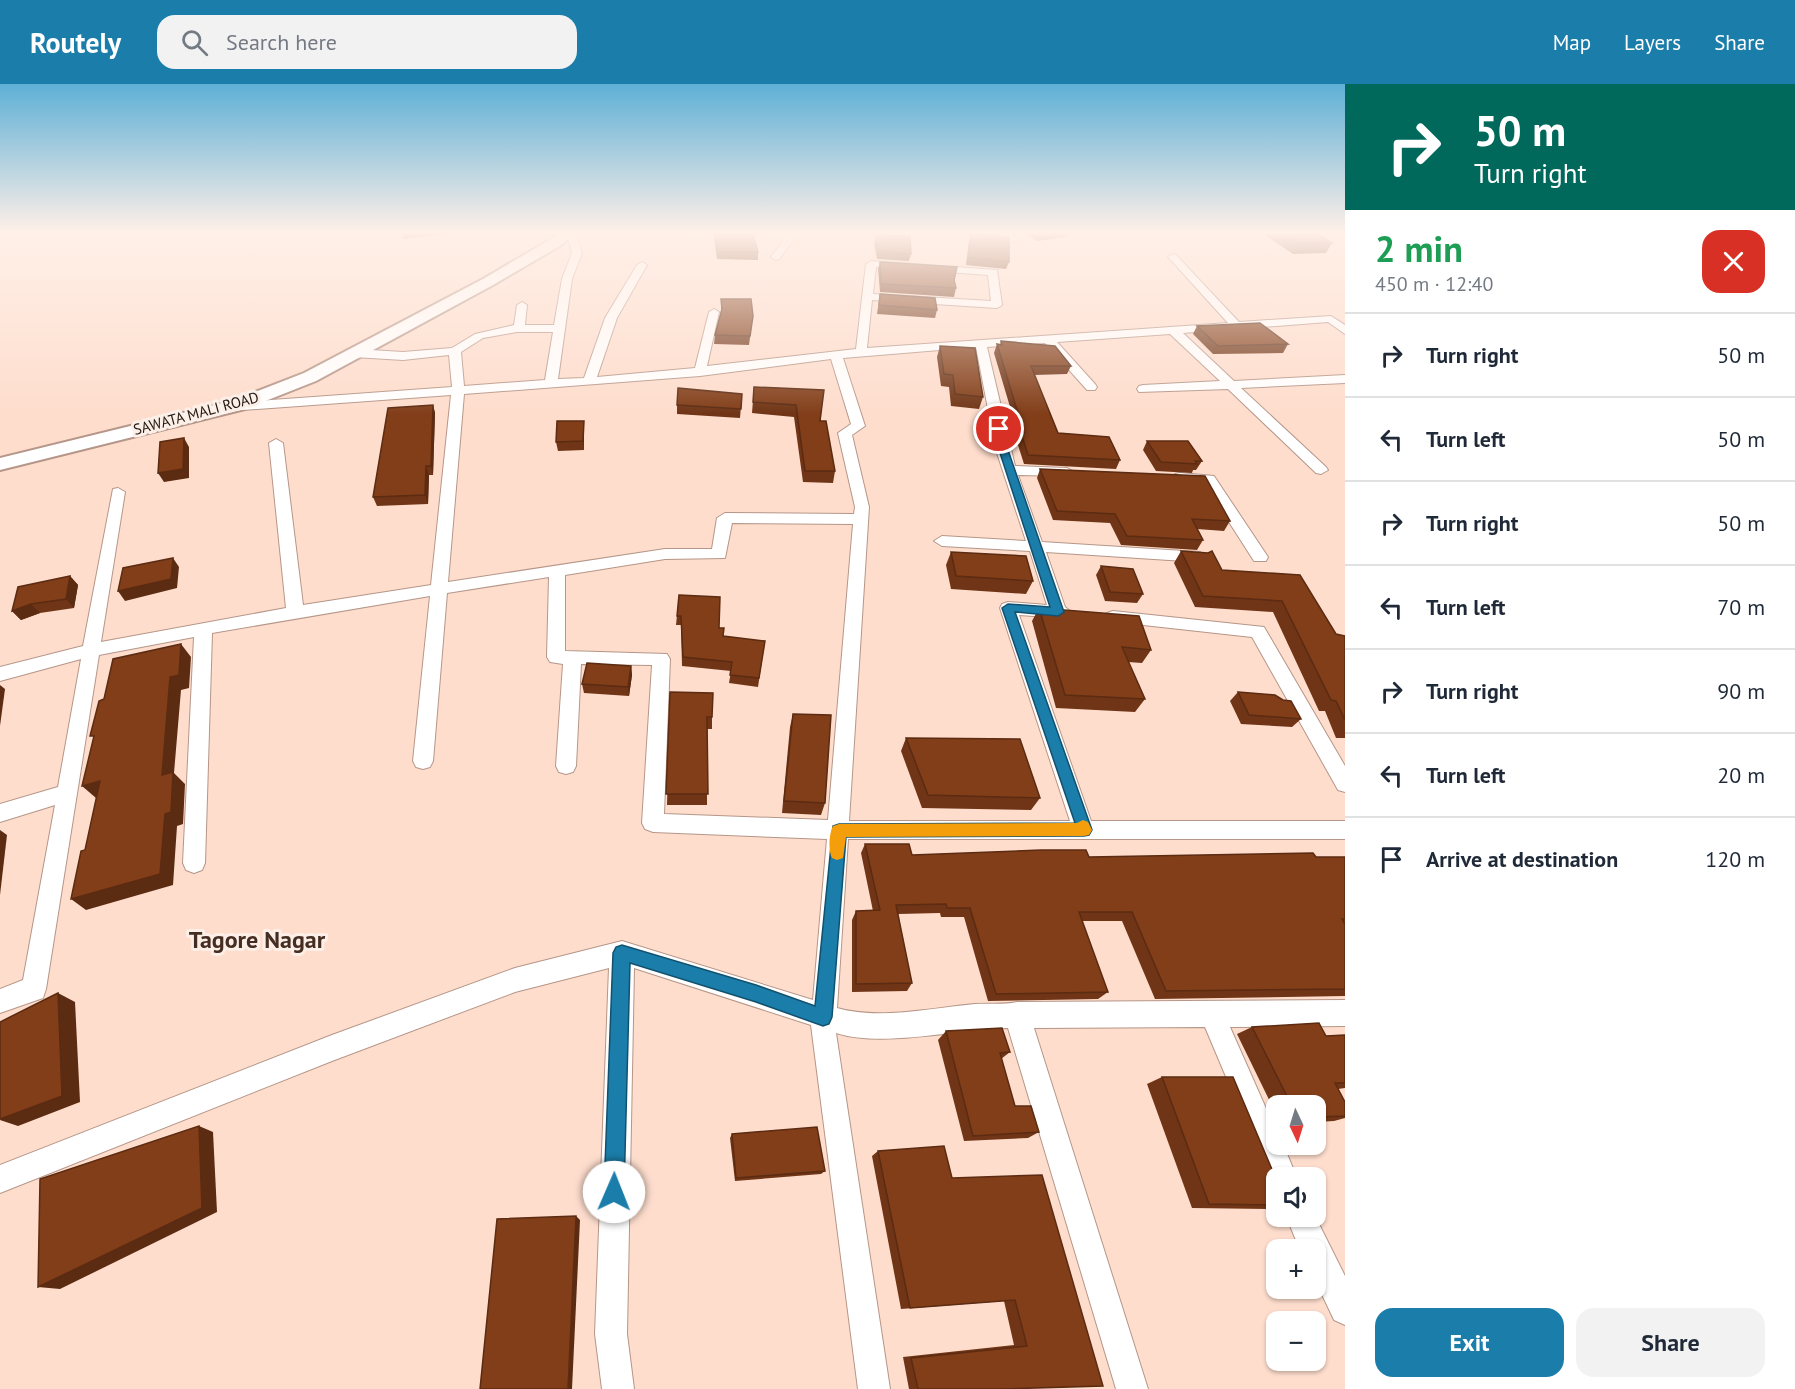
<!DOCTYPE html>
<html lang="en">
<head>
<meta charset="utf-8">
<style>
  body { margin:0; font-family:"PT Sans",sans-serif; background:#f2f2f3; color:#1f2937; height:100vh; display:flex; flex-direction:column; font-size:22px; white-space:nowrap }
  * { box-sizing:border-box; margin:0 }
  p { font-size:20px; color:#747a83 }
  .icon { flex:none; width:33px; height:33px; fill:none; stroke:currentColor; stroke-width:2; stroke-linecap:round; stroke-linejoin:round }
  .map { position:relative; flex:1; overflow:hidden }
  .side { display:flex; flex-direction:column; background:#fff; width:450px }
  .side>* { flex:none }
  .banner { background:#00695c; color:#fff; overflow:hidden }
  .needle { width:39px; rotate:176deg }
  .buttons { position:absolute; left:1266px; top:1011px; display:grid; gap:12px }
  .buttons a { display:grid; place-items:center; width:60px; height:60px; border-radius:12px; background:#fff; box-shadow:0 2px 4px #0004; font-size:30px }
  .pin { position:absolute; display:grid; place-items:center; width:51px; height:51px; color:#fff; margin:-26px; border:3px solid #fff; border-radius:50%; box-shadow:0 2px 6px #0007 }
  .me { position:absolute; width:66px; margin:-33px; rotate:1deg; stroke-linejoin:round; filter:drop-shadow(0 0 4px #0008) }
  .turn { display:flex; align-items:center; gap:21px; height:126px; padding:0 30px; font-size:27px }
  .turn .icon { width:78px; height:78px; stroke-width:2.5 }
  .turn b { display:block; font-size:42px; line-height:51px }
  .round { display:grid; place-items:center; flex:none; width:63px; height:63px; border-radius:18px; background:#f2f2f3 }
  .headline { display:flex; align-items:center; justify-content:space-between; height:102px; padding:0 30px }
  h1 { font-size:36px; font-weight:700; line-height:45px; color:#1e9e55 }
  .cta { display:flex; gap:12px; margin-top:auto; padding:12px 30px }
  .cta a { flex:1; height:69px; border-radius:18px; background:#1b7da9; color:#fff; font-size:24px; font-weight:700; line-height:69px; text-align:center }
  .cta a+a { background:#f2f2f3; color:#1f2937 }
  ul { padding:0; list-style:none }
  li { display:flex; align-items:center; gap:18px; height:84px; padding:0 30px; border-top:2px solid #e0e1e3 }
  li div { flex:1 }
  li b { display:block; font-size:22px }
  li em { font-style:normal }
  header { display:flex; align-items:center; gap:36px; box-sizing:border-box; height:84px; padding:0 30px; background:#1b7da9; color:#fff }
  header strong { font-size:28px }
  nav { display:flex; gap:33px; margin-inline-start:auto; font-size:21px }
  .search { width:420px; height:54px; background:#f2f2f3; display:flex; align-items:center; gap:15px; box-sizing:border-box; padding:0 21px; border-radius:18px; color:#747a83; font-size:22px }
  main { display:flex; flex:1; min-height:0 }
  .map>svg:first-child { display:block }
</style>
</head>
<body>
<header>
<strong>Routely</strong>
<div class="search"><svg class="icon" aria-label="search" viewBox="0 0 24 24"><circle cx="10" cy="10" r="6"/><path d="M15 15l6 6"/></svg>Search here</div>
<nav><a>Map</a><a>Layers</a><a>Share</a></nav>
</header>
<main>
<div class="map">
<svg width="1345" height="1305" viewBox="0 0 1345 1305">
  <rect width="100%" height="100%" fill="#feddcd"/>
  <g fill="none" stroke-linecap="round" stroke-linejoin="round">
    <g stroke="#b59688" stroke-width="2">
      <g id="street">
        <path d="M 566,147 L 575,147 L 582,169 L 572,195 L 558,295 L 584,294 L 605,234 L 637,181 L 642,178 L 647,181 L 617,234 L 597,293 L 695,284 L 709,228 L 714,225 L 719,228 L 707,282 L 856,265 L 866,180 L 871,177 L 997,186 L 1002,221 L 997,224 L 872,216 L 867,264 L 1228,239 L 1170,175 L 1168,173 L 1173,170 L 1176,171 L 1239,238 L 1331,232 L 1345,241 L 1345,250 L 1328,238 L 1183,249 L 1234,297 L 1345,291 L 1345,299 L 1241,304 L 1326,383 L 1328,386 L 1321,390 L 1316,389 L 1228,305 L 1139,308 L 1137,305 L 1139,302 L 1143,301 L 1220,297 L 1170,250 L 1057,258 L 1095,300 L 1097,303 L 1095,306 L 1087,306 L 1045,259 L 987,263 L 1015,382 L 1067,384 L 1074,388 L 1067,392 L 1018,391 L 1042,458 L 1200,468 L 1208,473 L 1200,478 L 1046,468 L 1065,523 L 1071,528 L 1069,532 L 1063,534 L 1019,531 L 1091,737 L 1345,737 L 1345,755 L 848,755 L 837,924 C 878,936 933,924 975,920 C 989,919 1003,921 1017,918 L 1345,916 L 1345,942 L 1230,943 L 1276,1047 L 1276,1060 L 1283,1060 L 1297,1094 L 1276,1094 L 1276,1106 L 1273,1104 L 1205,943 L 1034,944 L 1148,1305 L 1116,1305 L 1008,944 C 957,945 883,964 836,949 L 890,1305 L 858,1305 L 811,941 L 634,884 L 627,1250 L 634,1305 L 602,1305 L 595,1250 L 609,884 L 515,908 L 332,977 L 0,1109 L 0,1081 L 332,951 L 515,884 L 622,857 L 813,916 L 827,755 L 653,748 L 645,745 L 642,739 L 652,581 L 581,580 L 576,682 L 573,688 L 566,690 L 559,688 L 556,682 L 563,580 L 550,578 L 547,573 L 549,493 L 447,509 L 433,677 L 430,683 L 423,685 L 416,683 L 413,677 L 430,512 L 212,549 L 205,779 L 202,786 L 194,789 L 186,786 L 183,779 L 194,553 L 99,571 L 46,905 L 43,914 L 0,929 L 0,905 L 23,896 L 55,721 L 0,738 L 0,720 L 58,703 L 81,575 L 0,597 L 0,583 L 83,562 L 113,405 L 118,404 L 125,408 L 101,558 L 286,524 L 269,359 L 276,355 L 283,359 L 303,521 L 431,501 L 451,311 L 228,327 L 222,323 L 228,319 L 452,303 L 449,271 L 403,276 L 354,273 L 348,269 L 354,265 L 403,268 L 452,264 L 475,250 L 514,241 L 517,221 L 522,218 L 527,221 L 525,241 L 554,241 L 562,195 L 572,169 ZM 876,183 L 988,191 L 991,217 L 873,210 ZM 517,248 L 553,248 L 545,296 L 464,302 L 461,268 L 483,254 ZM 976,263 L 996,366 L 1026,457 L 942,452 L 934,457 L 942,462 L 1030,467 L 1047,521 L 1008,518 L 1002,520 L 1000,524 L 1070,737 L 849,737 L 869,423 L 852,351 L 865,342 L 843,274 ZM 831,275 L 851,340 L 838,349 L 855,423 L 854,430 L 725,429 L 717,434 L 712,465 L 665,465 L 448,498 L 464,310 L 700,292 ZM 732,439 L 853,440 L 828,736 L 664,730 L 670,575 L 667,570 L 565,567 L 565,491 L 665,475 L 725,474 Z"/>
        <path d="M 696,147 L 706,147 L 707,152 L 699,154 Z"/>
        <path d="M 781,147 L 790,147 L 793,157 L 779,175 L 776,176 L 771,173 L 783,157 Z"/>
        <path d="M 996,147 L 1007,147 L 1018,156 L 1010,158 Z"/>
        <path d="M 1180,389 L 1214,392 L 1268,473 L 1266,477 L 1254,477 L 1204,399 L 1175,396 L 1173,393 L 1175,390 Z"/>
        <path d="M 1113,527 L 1264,543 L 1345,682 L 1345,708 L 1338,706 L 1252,553 L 1107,537 L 1104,533 L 1107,529 Z"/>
        <path d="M 1286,1132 L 1315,1132 L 1345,1192 L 1345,1241 L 1334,1236 L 1316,1198 L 1316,1166 L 1300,1166 Z"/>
      </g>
    </g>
    <g stroke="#b59688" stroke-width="4">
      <path id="secondary" d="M 561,147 L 575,147 L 563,160 L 493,201 L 316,297 L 245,325 L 0,386 L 0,374 L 232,317 L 304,289 L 483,195 L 553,154 Z"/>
    </g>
    <use href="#street" fill="#fff" fill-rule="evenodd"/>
    <use href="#secondary" fill="#fff" fill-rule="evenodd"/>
  </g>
  <g fill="#703516">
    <path d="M 713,147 L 752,147 L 758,168 L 758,176 L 717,175 Z"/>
    <path d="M 1022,147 L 1069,147 L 1067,153 L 1036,157 Z"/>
    <path d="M 1259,147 L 1313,147 L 1332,159 L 1326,169 L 1293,170 Z"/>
    <path d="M 971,149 L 1009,178 L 1006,185 L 966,181 L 969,157 Z"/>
    <path d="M 876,151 L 911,170 L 909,177 L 877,175 L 874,159 Z"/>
    <path d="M 880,178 L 954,196 L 956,204 L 954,213 L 880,208 L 878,185 Z"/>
    <path d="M 880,210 L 937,226 L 935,234 L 877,230 Z"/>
    <path d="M 721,215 L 753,232 L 749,261 L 714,260 L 715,251 L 721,228 Z"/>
    <path d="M 1197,242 L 1288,260 L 1283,269 L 1213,270 L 1193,250 Z"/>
    <path d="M 1001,257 L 1071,282 L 1067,290 L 1034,291 L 1058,349 L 1120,376 L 1116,385 L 1024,380 L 1017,358 L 1019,353 L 994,269 L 997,260 L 1000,261 Z"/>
    <path d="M 940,262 L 983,313 L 979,325 L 951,322 L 949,303 L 941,302 L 937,273 Z"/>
    <path d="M 754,303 L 824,306 L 820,337 L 835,387 L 833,399 L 803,398 L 794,333 L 752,329 Z"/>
    <path d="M 742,310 L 740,334 L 677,330 L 677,321 Z"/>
    <path d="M 433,321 L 435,329 L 433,391 L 429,391 L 428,420 L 377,422 L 373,413 Z"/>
    <path d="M 584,337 L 584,366 L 558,367 L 556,358 Z"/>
    <path d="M 1147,357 L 1202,377 L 1196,386 L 1193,386 L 1192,389 L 1156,387 L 1143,366 Z"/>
    <path d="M 1040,385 L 1230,437 L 1224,447 L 1197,445 L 1203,456 L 1197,466 L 1121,461 L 1110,439 L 1053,436 L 1037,394 Z"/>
    <path d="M 1181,467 L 1222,486 L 1300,491 L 1336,550 L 1345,552 L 1345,654 L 1336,654 L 1325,627 L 1319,627 L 1273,528 L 1195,523 L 1174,479 Z"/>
    <path d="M 951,468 L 1033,497 L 1026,510 L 951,505 L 946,481 Z"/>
    <path d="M 1101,482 L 1143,510 L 1137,519 L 1105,517 L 1096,491 Z"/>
    <path d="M 70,492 L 78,501 L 74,524 L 40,529 L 21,536 L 12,527 Z"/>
    <path d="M 679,511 L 719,544 L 723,552 L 765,557 L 758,603 L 729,599 L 731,587 L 682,582 L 681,541 L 676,541 Z"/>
    <path d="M 1039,524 L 1151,566 L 1142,579 L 1128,578 L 1145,615 L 1135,628 L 1056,624 L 1032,537 Z"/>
    <path d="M 631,582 L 632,591 L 629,612 L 584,609 L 582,600 Z"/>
    <path d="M 670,608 L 712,633 L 712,645 L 707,645 L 707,721 L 667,721 Z"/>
    <path d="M 1238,608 L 1301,635 L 1292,643 L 1241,640 L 1230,617 Z"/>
    <path d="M 793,630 L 825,719 L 821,731 L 782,729 L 790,643 Z"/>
    <path d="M 906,654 L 1040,714 L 1031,726 L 922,724 L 901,667 Z"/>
    <path d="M 865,760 L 912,771 L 1089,773 L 1345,773 L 1345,912 L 1155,915 L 1122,837 L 1082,837 L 1108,908 L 1098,915 L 988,917 L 964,833 L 941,833 L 940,829 L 898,830 L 912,899 L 907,907 L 852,908 L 852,836 L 856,827 L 873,827 L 861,769 Z"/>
    <path d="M 1252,943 L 1326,952 L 1345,951 L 1345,1004 L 1338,1005 L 1345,1018 L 1345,1034 L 1334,1037 L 1316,1038 L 1316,1022 L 1276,1022 L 1276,1030 L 1237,950 Z"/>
    <path d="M 946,947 L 1010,968 L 1001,975 L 1015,1022 L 1039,1048 L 1028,1054 L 964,1057 L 938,956 Z"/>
    <path d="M 1162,993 L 1276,1095 L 1276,1123 L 1268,1125 L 1192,1124 L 1147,1000 Z"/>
    <path d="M 732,1050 L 825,1087 L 821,1090 L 735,1097 L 730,1054 Z"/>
    <path d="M 878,1067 L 952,1094 L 1103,1302 L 1003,1305 L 909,1305 L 903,1273 L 1014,1261 L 1004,1217 L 901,1225 L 872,1072 Z"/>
  </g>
  <g fill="#5b2b12">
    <path d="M 401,147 L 447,147 L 447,150 L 403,155 Z"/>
    <path d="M 1040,147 L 1069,147 L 1067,153 L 1036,157 Z"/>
    <path d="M 433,321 L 435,329 L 433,391 L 431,382 Z"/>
    <path d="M 584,337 L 584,366 L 583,357 Z"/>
    <path d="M 184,354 L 189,363 L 189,394 L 164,398 L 158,389 Z"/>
    <path d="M 426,382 L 429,391 L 428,420 L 425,411 Z"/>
    <path d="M 173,474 L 179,483 L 177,504 L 125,517 L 118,507 Z"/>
    <path d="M 70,492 L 78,501 L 74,524 L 66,515 Z"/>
    <path d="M 31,520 L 40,529 L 21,536 L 12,527 Z"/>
    <path d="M 181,560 L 191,573 L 189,604 L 181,606 L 174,689 L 185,700 L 183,740 L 177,742 L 173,801 L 86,826 L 71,815 L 165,730 L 162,691 L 170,593 Z"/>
    <path d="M 631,582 L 632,591 L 629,612 L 628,603 Z"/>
    <path d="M 0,601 L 5,605 L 0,642 Z"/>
    <path d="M 100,697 L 113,710 L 96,714 L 82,702 Z"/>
    <path d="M 0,746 L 7,751 L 0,811 Z"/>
    <path d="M 58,909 L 75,918 L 80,1018 L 18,1042 L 0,1036 Z"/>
    <path d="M 199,1042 L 213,1048 L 217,1128 L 60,1205 L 38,1203 Z"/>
    <path d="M 576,1132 L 580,1136 L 572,1305 L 568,1305 Z"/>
  </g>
  <g fill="#823e19" stroke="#5b2b12" stroke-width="1.5">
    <path d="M 714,147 L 752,147 L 758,168 L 718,168 Z"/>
    <path d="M 1279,147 L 1313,147 L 1332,159 L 1299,160 Z"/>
    <path d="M 971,149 L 1009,153 L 1009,178 L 968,173 Z"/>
    <path d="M 876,151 L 910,152 L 911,170 L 878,167 Z"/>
    <path d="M 880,178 L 957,183 L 954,196 L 956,204 L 881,200 Z"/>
    <path d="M 880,210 L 935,214 L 937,226 L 879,221 Z"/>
    <path d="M 721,215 L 751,215 L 753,232 L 750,252 L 715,251 L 722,225 Z"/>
    <path d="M 1260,239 L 1288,260 L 1218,262 L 1197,242 Z"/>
    <path d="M 1001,257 L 1055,262 L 1071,282 L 1031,282 L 1058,349 L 1109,353 L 1120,376 L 1028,371 L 1021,349 L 1024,349 L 997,260 L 1002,261 Z"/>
    <path d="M 940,262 L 975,264 L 983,313 L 955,310 L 953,291 L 944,290 Z"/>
    <path d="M 754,303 L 824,306 L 820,337 L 826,337 L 835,387 L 805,387 L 796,321 L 753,318 Z"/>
    <path d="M 678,304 L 742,310 L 741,325 L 677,321 Z"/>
    <path d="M 433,321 L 431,382 L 426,382 L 425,411 L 373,413 L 388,324 Z"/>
    <path d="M 557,337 L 584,337 L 583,357 L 556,358 Z"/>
    <path d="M 184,354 L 183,385 L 158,389 L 160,358 Z"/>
    <path d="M 1147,357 L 1188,357 L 1202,377 L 1195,377 L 1197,380 L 1161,378 Z"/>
    <path d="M 1040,385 L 1205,392 L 1230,437 L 1192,435 L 1203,456 L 1127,452 L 1115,430 L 1057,427 Z"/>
    <path d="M 1181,467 L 1208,469 L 1212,467 L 1222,486 L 1300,491 L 1336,550 L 1345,552 L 1345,636 L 1336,617 L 1331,616 L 1282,517 L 1203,512 Z"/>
    <path d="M 951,468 L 1026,472 L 1033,497 L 956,492 Z"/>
    <path d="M 173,474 L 171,495 L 118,507 L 123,484 Z"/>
    <path d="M 1101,482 L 1133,485 L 1143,510 L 1110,508 Z"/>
    <path d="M 70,492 L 66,515 L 31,520 L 12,527 L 18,503 Z"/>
    <path d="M 679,511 L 720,513 L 719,544 L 724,544 L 723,552 L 765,557 L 759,594 L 730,591 L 732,578 L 683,573 L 681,532 L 677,532 Z"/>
    <path d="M 1039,524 L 1139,532 L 1151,566 L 1122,563 L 1145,615 L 1065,611 Z"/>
    <path d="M 181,560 L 179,591 L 170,593 L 162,691 L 173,688 L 171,728 L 165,730 L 160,790 L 71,815 L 81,767 L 85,766 L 100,697 L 82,702 L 94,652 L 90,652 L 99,617 L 104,615 L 113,575 Z"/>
    <path d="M 587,579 L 631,582 L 628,603 L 582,600 Z"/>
    <path d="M 670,608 L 713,609 L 712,633 L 707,633 L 708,710 L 666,710 Z"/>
    <path d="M 1238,608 L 1275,611 L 1283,616 L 1291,617 L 1301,635 L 1249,631 Z"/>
    <path d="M 793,630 L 831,631 L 825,719 L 784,717 Z"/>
    <path d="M 906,654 L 1020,655 L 1040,714 L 928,711 Z"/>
    <path d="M 865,760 L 909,760 L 912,771 L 1041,766 L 1086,766 L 1089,773 L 1313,769 L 1316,773 L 1345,773 L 1345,835 L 1342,835 L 1345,840 L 1345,905 L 1166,907 L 1132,828 L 1079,828 L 1108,908 L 996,910 L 970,824 L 947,824 L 946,820 L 896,821 L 912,899 L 856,900 L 856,827 L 880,826 Z"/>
    <path d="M 58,909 L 62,1012 L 0,1035 L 0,938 Z"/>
    <path d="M 1319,939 L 1326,952 L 1345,951 L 1345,999 L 1335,999 L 1345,1018 L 1345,1032 L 1316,1033 L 1316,1022 L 1292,1022 L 1252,943 Z"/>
    <path d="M 1002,944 L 1010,968 L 1000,969 L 1015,1022 L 1031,1022 L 1039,1048 L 973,1052 L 946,947 Z"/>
    <path d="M 1162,993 L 1233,993 L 1276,1095 L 1276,1121 L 1209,1120 Z"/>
    <path d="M 199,1042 L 202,1124 L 38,1203 L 40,1095 Z"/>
    <path d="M 817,1043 L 825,1087 L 736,1094 L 732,1050 Z"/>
    <path d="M 944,1062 L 952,1094 L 1042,1091 L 1103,1302 L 1003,1305 L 918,1305 L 911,1274 L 1027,1262 L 1015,1216 L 910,1224 L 878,1067 Z"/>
    <path d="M 576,1132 L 568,1305 L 480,1305 L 497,1135 Z"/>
  </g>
  <linearGradient id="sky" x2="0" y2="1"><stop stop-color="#5eb0d6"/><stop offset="0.45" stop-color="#fff0e8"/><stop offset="1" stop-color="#fff0e8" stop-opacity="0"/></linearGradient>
  <rect width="1345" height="330" fill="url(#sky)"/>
  <path fill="#1b7da9" stroke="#12516e" stroke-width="1.5" d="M 999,342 L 1003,345 L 1008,366 L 1064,528 L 1058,532 L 1015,528 L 1092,746 L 1089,751 L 1084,752 L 846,753 L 832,933 L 829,940 L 823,942 L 756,918 L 630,879 L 624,1108 L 621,1115 L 614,1118 L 607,1115 L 604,1108 L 613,869 L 616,863 L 622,861 L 756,901 L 815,922 L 833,742 L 839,740 L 1075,739 L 1002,524 L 1008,520 L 1050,523 L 999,366 L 994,345 Z"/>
  <path fill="#f59e0b" d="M 1083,736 L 1088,738 L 1092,746 L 1089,751 L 1084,752 L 846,753 L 843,774 L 837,776 L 832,774 C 828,766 829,750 833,742 L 839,740 L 1077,739 Z"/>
  <g text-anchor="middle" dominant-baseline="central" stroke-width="6" stroke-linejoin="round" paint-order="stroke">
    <g font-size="15" fill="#1f130e" stroke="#fcefe8">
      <text transform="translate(196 329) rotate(-15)">SAWATA MALI ROAD</text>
    </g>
    <g font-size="24" font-weight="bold" fill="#462d21" stroke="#fcefe8">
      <text x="257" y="855">Tagore Nagar</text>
    </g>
  </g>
</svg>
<div class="buttons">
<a><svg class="needle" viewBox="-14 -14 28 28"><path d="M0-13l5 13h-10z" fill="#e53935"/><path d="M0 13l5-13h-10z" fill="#747a83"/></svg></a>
<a><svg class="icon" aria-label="sound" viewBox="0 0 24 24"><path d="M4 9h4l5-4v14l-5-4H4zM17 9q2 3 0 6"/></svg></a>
<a>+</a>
<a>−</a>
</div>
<div class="pin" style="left:999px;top:345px;background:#d93025"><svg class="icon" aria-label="arrive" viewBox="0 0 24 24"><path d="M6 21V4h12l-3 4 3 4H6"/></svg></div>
<svg class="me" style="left:614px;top:1108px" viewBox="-20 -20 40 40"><circle r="19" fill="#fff"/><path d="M0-13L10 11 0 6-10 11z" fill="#1b7da9"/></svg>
</div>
<section class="side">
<div class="banner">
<div class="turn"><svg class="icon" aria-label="right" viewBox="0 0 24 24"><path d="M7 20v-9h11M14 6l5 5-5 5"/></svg><div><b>50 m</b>Turn right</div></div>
</div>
<div class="headline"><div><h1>2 min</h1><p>450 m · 12:40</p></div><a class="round" style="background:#d93025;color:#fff"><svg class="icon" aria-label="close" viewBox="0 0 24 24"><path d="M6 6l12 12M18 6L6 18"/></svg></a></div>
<ul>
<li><svg class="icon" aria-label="right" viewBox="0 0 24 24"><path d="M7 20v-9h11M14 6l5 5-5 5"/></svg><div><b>Turn right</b></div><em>50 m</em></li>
<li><svg class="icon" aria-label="left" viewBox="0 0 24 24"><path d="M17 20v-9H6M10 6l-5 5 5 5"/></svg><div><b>Turn left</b></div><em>50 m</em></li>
<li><svg class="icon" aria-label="right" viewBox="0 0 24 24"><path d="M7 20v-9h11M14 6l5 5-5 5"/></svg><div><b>Turn right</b></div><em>50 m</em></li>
<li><svg class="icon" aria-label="left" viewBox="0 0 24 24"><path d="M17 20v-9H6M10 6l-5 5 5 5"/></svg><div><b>Turn left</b></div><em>70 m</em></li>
<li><svg class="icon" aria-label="right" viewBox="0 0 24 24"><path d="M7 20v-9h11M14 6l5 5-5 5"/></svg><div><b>Turn right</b></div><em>90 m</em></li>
<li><svg class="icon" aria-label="left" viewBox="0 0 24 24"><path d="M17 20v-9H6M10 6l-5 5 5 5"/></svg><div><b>Turn left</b></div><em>20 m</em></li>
<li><svg class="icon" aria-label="arrive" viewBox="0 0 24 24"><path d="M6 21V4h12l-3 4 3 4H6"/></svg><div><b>Arrive at destination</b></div><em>120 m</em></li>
</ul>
<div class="cta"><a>Exit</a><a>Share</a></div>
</section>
</main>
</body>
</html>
